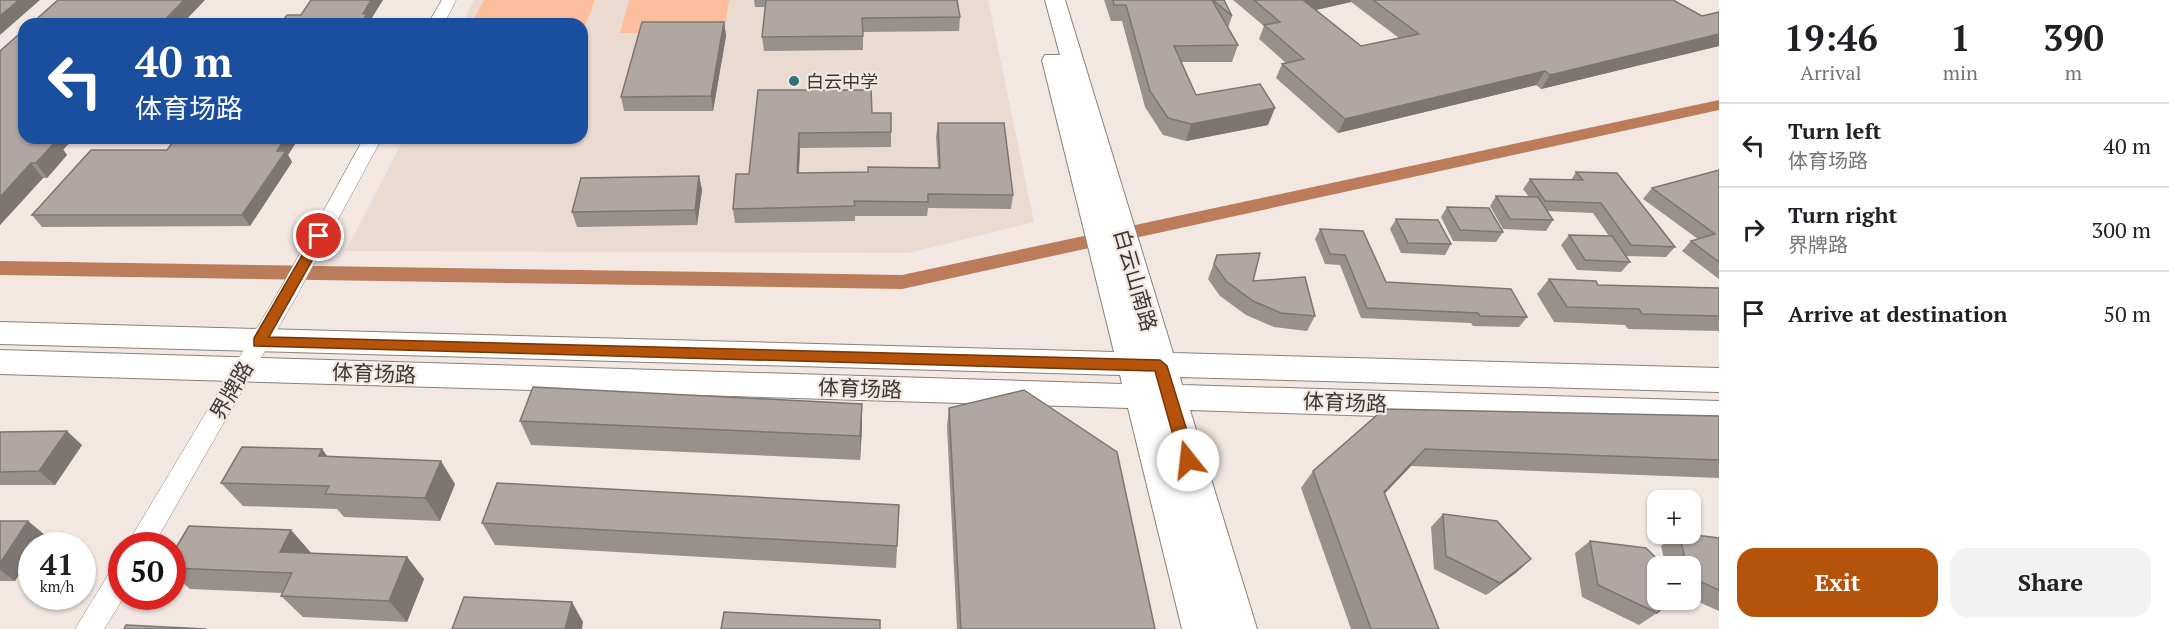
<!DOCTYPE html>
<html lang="en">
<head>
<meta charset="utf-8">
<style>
  body { margin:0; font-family:"PT Serif","Noto Sans SC",serif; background:#f2f2f2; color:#202124; height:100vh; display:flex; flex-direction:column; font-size:22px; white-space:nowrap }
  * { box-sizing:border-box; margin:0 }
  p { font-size:20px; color:#757577 }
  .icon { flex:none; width:33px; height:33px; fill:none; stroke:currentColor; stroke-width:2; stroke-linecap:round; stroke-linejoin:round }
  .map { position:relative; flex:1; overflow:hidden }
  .panel { display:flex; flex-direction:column; background:#fff; width:450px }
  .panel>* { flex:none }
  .hud { position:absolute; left:18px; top:18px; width:570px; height:126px; border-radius:18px; box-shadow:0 2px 4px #0004; background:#1a4fa0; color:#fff; overflow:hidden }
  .buttons { position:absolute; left:1647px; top:490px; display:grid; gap:12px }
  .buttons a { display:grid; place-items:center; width:54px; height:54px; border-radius:12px; background:#fff; box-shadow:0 2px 4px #0004; font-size:30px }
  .speed { position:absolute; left:18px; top:532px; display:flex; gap:12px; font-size:30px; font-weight:700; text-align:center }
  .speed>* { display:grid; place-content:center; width:78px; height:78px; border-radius:50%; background:#fff; box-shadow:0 2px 4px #0004; line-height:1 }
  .speed small { font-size:15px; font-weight:400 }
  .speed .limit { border:9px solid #d22; background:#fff; color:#111 }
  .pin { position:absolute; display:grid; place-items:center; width:51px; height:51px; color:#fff; margin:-26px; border:3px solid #fff; border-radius:50%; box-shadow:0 2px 6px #0007 }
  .me { position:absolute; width:66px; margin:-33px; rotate:344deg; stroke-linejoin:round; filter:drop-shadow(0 0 4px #0008) }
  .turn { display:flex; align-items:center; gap:21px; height:126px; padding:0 18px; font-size:27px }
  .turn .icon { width:78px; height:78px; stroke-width:2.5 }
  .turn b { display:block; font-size:42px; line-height:51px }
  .eta { display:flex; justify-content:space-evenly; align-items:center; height:102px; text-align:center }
  .eta b { font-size:36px; font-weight:800; line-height:42px }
  .cta { display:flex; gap:12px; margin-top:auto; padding:12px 18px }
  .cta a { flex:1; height:69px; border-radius:18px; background:#b45309; color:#fff; font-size:24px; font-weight:800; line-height:69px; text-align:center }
  .cta a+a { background:#f2f2f2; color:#202124 }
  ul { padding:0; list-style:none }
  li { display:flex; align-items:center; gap:18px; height:84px; padding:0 18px; border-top:2px solid #e0e0e0 }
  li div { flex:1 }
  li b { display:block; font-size:22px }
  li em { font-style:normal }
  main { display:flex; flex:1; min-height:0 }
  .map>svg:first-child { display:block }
</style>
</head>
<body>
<main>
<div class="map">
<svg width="1719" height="629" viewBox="0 0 1719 629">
  <rect width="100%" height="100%" fill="#f2e7e1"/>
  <path fill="#ebdad0" d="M 474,0 L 988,0 L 1034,222 L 908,253 L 346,251 L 404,138 L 582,138 L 582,24 L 462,24 Z"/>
  <g fill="#fdbe9d">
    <path d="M 484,0 L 595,0 L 582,34 L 582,24 L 471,24 Z"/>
    <path d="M 629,0 L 729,0 L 724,33 L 620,33 Z"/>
  </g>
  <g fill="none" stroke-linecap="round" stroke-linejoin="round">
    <path fill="#ba7c5b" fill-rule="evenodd" d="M 1719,100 L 1719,110 L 902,289 L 0,275 L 0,261 L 902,275 Z"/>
    <g stroke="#89807b" stroke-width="1">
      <g id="street">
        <path d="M 442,0 L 456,0 L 444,24 L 428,24 Z"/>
        <path d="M 364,138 L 382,138 L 297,295 L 153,546 L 126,546 L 279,291 Z"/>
        <path d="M 122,564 L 122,597 L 124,597 L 104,629 L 75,629 L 113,567 Z"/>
      </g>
    </g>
    <g stroke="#89807b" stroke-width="2">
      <path id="secondary" d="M 1045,0 L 1065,0 L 1173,353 L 1719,368 L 1719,392 L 1180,377 L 1182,385 L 1719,401 L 1719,427 L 1190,410 L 1257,629 L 1182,629 L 1128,408 L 0,374 L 0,350 L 1122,384 L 1120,375 L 0,344 L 0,322 L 1114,352 L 1042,60 L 1045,55 L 1060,55 Z"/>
    </g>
    <use href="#street" fill="#fff" fill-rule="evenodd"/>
    <use href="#secondary" fill="#fff" fill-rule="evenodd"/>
  </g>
  <g fill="#98908b" fill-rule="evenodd">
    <path d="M 754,0 L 957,0 L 960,17 L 959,31 L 863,32 L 863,50 L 764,51 L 762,37 L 765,7 L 755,7 Z"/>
    <path d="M 1104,0 L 1224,0 L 1232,16 L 1228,28 L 1238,45 L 1232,62 L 1181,62 L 1196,95 L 1268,125 L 1186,141 L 1163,135 L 1145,107 L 1122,21 L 1111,21 Z"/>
    <path d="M 1233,0 L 1673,0 L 1702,16 L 1719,12 L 1719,46 L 1541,89 L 1536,85 L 1338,133 L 1276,78 L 1282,64 L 1286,63 L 1259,39 L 1264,26 ZM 1351,2 L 1399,38 L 1361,46 L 1316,10 Z"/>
    <path d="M 724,22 L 726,36 L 713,111 L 624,111 L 621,97 Z"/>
    <path d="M 0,51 L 67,155 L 47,178 L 43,178 L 0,225 Z"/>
    <path d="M 758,90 L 872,113 L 891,132 L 891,147 L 800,148 L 799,173 L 868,172 L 938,168 L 936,137 L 938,123 L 1013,195 L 1011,209 L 928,208 L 927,216 L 855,216 L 855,221 L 735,223 L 733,209 L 749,174 Z"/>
    <path d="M 176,138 L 299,138 L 288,155 L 292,162 L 250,226 L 42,227 L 32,215 L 167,150 Z"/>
    <path d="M 1719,170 L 1719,279 L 1682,251 L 1691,241 L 1698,239 L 1643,199 L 1652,188 Z"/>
    <path d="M 1576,172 L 1675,247 L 1666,257 L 1626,256 L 1630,262 L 1621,272 L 1577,270 L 1561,245 L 1569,235 L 1609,236 L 1593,213 L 1547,211 L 1553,220 L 1546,231 L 1503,229 L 1490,206 L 1496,196 L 1529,197 L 1523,189 L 1530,179 L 1571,180 Z"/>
    <path d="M 699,176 L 702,190 L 697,225 L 577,227 L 572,212 Z"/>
    <path d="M 1447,207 L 1503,232 L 1496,242 L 1453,241 L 1441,217 Z"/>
    <path d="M 1396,219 L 1451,244 L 1445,255 L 1401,253 L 1390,229 Z"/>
    <path d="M 1320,229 L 1386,282 L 1527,317 L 1519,327 L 1473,326 L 1471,323 L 1361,318 L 1340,265 L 1325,264 L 1315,239 Z"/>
    <path d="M 1217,255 L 1253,281 L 1315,316 L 1307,331 L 1274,327 L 1246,315 L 1220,296 L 1208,279 Z"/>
    <path d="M 1549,279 L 1598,285 L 1719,288 L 1719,331 L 1628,329 L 1625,325 L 1554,322 L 1537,294 Z"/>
    <path d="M 949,408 L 1155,629 L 957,629 L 947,426 Z"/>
    <path d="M 1384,409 L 1719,416 L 1719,478 L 1411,466 L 1384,494 L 1439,629 L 1351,629 L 1301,488 L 1313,471 Z"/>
    <path d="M 520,421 L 862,428 L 860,460 L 531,445 Z"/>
    <path d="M 0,432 L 82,445 L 55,485 L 0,485 Z"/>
    <path d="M 328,457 L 455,484 L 440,521 L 344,517 L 337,509 L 243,506 L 221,483 Z"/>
    <path d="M 899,505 L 896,568 L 495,545 L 482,523 Z"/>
    <path d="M 1443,514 L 1517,572 L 1486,595 L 1434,569 L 1431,527 Z"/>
    <path d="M 0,521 L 45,535 L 38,546 L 32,546 L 15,581 L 0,581 Z"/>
    <path d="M 291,530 L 311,553 L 407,557 L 424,579 L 407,622 L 303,617 L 281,596 L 283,593 L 190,589 L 172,574 L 172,554 Z"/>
    <path d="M 1677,534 L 1688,534 L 1719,538 L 1719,611 L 1690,598 L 1690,567 L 1666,567 L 1661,546 Z"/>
    <path d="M 1590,541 L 1657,613 L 1639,625 L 1582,597 L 1575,553 Z"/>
  </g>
  <g fill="#7c7571">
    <path d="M 19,0 L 40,0 L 0,35 L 0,16 Z"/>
    <path d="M 184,0 L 205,0 L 182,24 L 161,24 Z"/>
    <path d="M 371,0 L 383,0 L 370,21 L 372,24 L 361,24 L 363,14 Z"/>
    <path d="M 1303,0 L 1351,0 L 1351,2 L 1298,14 Z"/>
    <path d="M 724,22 L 726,36 L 713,111 L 711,96 Z"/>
    <path d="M 1719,34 L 1719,46 L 1541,89 L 1550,75 Z"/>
    <path d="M 1545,71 L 1536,85 L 1338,133 L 1345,119 Z"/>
    <path d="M 1275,108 L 1268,125 L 1186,141 L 1191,124 Z"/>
    <path d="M 799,133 L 800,148 L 798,188 L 797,173 Z"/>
    <path d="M 50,138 L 74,138 L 63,150 L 67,155 L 47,178 L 36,163 L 47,141 Z"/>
    <path d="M 285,138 L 299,138 L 288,155 L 292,162 L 250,226 L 242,215 L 277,151 Z"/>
    <path d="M 31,163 L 43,178 L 0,225 L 0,197 Z"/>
    <path d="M 699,176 L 702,190 L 697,225 L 695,210 Z"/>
    <path d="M 862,404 L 862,428 L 860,460 L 860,436 Z"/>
    <path d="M 67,431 L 82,445 L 55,485 L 39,471 Z"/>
    <path d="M 322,449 L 340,473 L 319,456 Z"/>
    <path d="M 1425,449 L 1411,466 L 1370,509 L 1384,492 Z"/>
    <path d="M 441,461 L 455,484 L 440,521 L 425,498 Z"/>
    <path d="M 28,521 L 45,535 L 38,546 L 32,546 L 32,556 L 15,581 L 0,570 L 0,563 Z"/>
    <path d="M 291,530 L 311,553 L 280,552 Z"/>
    <path d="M 407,557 L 424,579 L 407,622 L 389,601 Z"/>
    <path d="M 1531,559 L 1517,572 L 1486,595 L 1500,583 Z"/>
    <path d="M 572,602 L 583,622 L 582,629 L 565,629 Z"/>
  </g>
  <g fill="#b1a7a2" stroke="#7c7571" stroke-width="1.5">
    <path d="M 0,0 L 19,0 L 0,16 Z"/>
    <path d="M 58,0 L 184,0 L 161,24 L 31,24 Z"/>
    <path d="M 311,0 L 371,0 L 363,14 L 367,14 L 361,24 L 280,24 L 287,15 L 301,15 Z"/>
    <path d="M 766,0 L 957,0 L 960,17 L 862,18 L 863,36 L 762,37 Z"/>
    <path d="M 1113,0 L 1212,0 L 1238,45 L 1174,46 L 1196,95 L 1260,84 L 1275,108 L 1191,124 L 1168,118 L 1150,91 L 1126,5 L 1114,5 Z"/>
    <path d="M 1213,0 L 1224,0 L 1232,16 Z"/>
    <path d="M 1254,0 L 1305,0 L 1303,0 L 1361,46 L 1419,34 L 1373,0 L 1673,0 L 1702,16 L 1719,12 L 1719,34 L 1550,75 L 1545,71 L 1345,119 L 1282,64 L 1304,59 L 1264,25 L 1280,22 Z"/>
    <path d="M 642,22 L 724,22 L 711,96 L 621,97 Z"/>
    <path d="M 24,30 L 24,138 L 50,138 L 47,141 L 56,141 L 36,163 L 31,163 L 0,197 L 0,51 Z"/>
    <path d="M 758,90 L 871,90 L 872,113 L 891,113 L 891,132 L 799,133 L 797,173 L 868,172 L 868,167 L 940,168 L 938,123 L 1004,123 L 1013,195 L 928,194 L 928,202 L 854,201 L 855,206 L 733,209 L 736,174 L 749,174 Z"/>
    <path d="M 176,138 L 285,138 L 277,151 L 286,151 L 242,215 L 32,215 L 91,150 L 167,150 Z"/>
    <path d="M 1719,170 L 1719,262 L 1691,241 L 1715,234 L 1652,188 Z"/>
    <path d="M 1576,172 L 1617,173 L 1675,247 L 1631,245 L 1601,203 L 1545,201 L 1530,179 L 1583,180 Z"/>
    <path d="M 699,176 L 695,210 L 572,212 L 581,178 Z"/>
    <path d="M 1496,196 L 1538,197 L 1553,220 L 1510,219 Z"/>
    <path d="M 1447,207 L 1489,208 L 1503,232 L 1460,230 Z"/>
    <path d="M 1396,219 L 1438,220 L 1451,244 L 1408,243 Z"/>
    <path d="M 1320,229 L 1363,231 L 1386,282 L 1511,289 L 1527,317 L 1480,316 L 1478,313 L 1367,308 L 1345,255 L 1330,254 Z"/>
    <path d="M 1569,235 L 1612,236 L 1630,262 L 1585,260 Z"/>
    <path d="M 1260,253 L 1253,281 L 1305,277 L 1315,316 L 1281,313 L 1253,301 L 1226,281 L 1214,264 L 1217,255 Z"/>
    <path d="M 1549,279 L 1596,281 L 1598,285 L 1719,288 L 1719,316 L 1642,314 L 1639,309 L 1567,307 Z"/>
    <path d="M 533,387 L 862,404 L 860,436 L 520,421 Z"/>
    <path d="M 1024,390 L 1117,452 L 1155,629 L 961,629 L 949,408 Z"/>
    <path d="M 1384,409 L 1719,416 L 1719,460 L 1425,449 L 1384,492 L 1439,629 L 1371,629 L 1313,471 Z"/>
    <path d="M 67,431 L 39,471 L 0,472 L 0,432 Z"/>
    <path d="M 242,447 L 322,449 L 319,456 L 441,461 L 425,498 L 325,494 L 329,486 L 221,483 Z"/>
    <path d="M 497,483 L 899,505 L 897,546 L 482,523 Z"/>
    <path d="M 1443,514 L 1497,521 L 1531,559 L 1500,583 L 1446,556 Z"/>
    <path d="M 0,521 L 28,521 L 0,563 Z"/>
    <path d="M 189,526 L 291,530 L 280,552 L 407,557 L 389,601 L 281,596 L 292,573 L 172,568 L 172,554 Z"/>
    <path d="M 1679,534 L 1688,534 L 1719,538 L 1719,590 L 1690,577 L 1690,567 L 1687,567 Z"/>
    <path d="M 1590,541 L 1646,548 L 1665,567 L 1658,567 L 1658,600 L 1671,600 L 1657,613 L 1598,585 Z"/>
    <path d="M 464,597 L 572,602 L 565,629 L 452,629 Z"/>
    <path d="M 724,612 L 880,620 L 880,629 L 721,629 Z"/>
    <path d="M 126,625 L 206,629 L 124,629 Z"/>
  </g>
  <path fill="#b45309" stroke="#753606" stroke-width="1.5" d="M 319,232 L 326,236 L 269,337 L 1160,360 L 1167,366 L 1196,460 L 1188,466 L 1180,460 L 1155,371 L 254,346 L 254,338 L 315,233 Z"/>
  <circle fill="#2b7578" stroke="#f2e7e1" stroke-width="2" cx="794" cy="81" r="6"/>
  <g text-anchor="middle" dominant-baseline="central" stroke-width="4.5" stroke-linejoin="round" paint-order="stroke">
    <g font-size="18" fill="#3c3836" stroke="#f2e7e1" text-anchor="start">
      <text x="806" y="81">白云中学</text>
    </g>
    <g font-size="21" fill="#3c3836" stroke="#f2e7e1">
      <text transform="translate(1136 280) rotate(74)">白云山南路</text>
      <text transform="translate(374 373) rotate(2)">体育场路</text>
      <text transform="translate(860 388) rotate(2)">体育场路</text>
      <text transform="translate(231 390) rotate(-60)">界牌路</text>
      <text transform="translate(1345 402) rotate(2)">体育场路</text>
    </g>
  </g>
</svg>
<div class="buttons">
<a>+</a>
<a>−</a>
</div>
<div class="speed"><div>41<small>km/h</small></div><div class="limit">50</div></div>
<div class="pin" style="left:319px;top:236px;background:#d93025"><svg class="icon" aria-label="arrive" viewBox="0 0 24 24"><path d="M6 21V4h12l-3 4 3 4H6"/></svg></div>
<svg class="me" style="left:1188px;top:460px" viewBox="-20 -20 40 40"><circle r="19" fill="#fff"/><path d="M0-13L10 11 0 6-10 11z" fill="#b45309"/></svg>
<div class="hud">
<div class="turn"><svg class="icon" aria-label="left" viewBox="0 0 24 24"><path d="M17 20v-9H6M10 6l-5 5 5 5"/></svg><div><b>40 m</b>体育场路</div></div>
</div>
</div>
<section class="panel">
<div class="eta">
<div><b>19:46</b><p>Arrival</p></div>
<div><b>1</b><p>min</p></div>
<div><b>390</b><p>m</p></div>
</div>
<ul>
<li><svg class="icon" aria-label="left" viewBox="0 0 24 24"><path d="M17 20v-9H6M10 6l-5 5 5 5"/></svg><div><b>Turn left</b><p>体育场路</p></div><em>40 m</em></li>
<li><svg class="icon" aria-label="right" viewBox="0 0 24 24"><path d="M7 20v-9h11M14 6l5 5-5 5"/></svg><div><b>Turn right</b><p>界牌路</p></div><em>300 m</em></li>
<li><svg class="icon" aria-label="arrive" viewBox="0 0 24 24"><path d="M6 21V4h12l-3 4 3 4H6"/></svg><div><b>Arrive at destination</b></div><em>50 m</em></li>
</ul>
<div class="cta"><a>Exit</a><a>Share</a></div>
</section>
</main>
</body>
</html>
